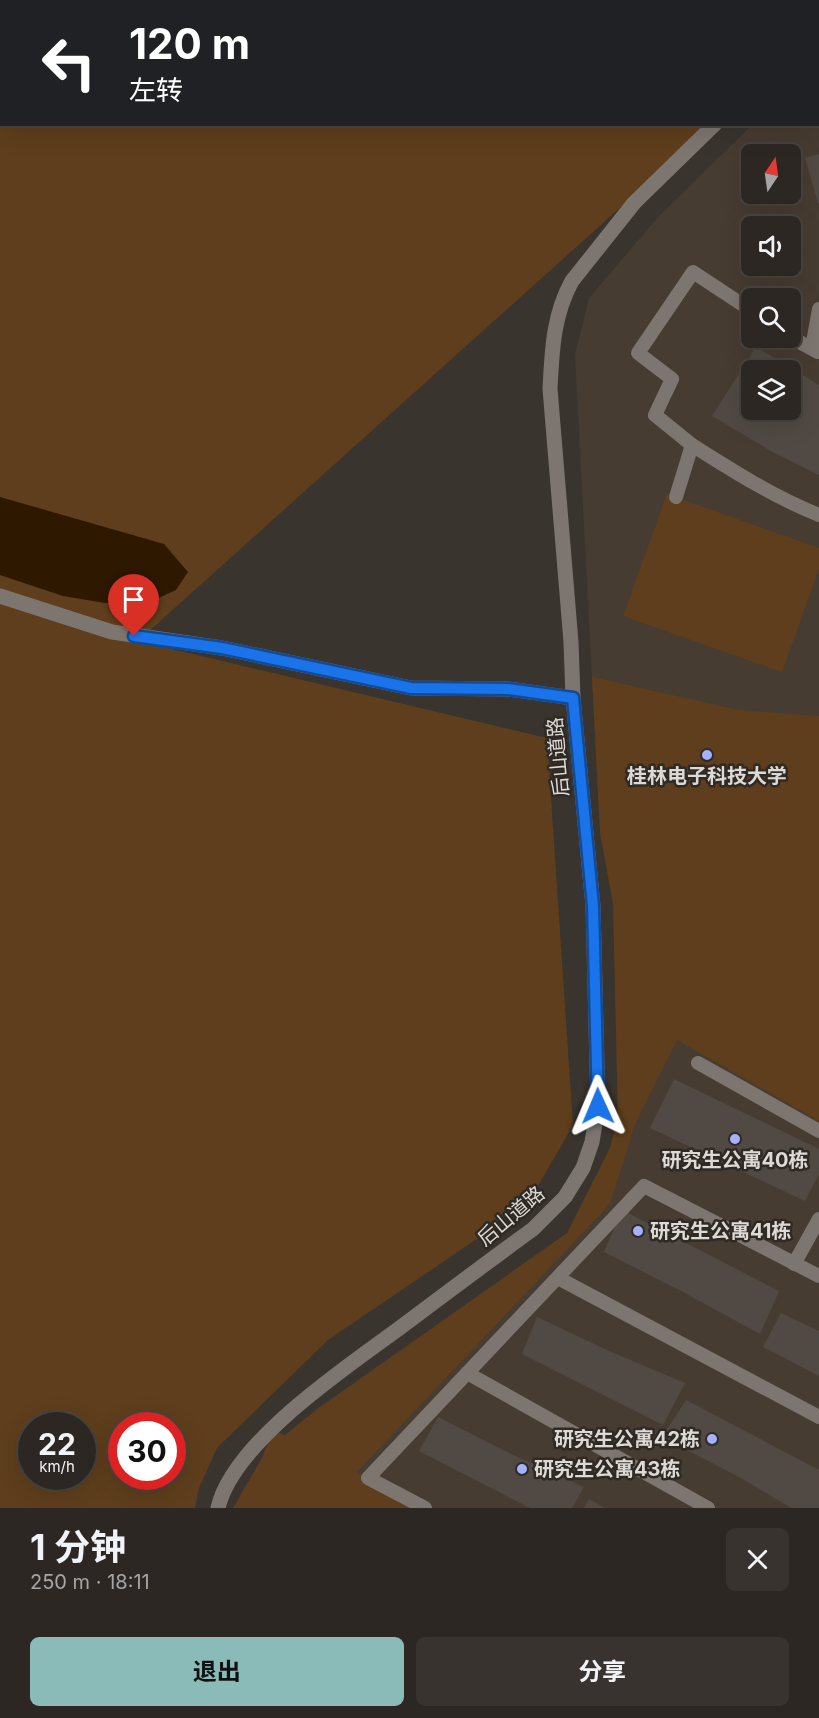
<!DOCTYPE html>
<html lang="zh">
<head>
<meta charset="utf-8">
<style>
  body { margin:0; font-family:Inter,"Noto Sans SC",sans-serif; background:#38332f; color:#f1f3f6; height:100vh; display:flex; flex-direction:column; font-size:22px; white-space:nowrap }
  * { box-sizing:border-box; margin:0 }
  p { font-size:20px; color:#a6a5a5 }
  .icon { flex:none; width:33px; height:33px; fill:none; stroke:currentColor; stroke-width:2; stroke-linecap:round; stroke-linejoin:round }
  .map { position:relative; height:1508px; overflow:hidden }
  .details { display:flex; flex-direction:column; background:#2c2722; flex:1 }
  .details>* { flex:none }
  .guide { position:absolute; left:0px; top:0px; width:819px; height:126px; box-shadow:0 6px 24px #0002,0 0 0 2px #484440; background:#202124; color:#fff; overflow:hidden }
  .needle { width:39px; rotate:13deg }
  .buttons { position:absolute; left:741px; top:144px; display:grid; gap:12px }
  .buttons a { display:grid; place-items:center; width:60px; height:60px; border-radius:9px; background:#2c2722; box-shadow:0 6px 24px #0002,0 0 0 2px #484440; font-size:30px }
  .speed { position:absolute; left:18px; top:1412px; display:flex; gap:12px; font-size:30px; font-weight:700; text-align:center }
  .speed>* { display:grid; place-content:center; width:78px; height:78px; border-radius:50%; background:#2c2722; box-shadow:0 6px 24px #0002,0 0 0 2px #484440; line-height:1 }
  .speed small { font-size:15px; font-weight:400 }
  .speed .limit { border:9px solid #d22; background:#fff; color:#111 }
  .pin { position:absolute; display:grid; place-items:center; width:51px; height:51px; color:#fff; margin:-62px -26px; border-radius:50% 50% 50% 0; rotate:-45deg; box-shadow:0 0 6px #0007 }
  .pin .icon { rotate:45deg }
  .me { position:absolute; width:66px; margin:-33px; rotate:359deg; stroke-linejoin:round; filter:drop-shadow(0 0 4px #0008) }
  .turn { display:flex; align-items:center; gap:21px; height:126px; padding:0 30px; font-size:27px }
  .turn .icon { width:78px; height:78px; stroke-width:2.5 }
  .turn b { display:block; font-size:42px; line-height:51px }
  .round { display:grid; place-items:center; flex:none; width:63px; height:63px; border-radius:9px; background:#38332f }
  .overview { display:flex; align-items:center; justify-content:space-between; height:102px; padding:0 30px }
  h1 { font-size:36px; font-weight:700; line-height:45px }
  .button { display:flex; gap:12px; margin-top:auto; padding:12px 30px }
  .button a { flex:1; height:69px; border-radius:9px; background:#8bbbb9; color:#111; font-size:24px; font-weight:700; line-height:69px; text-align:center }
  .button a+a { background:#38332f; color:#f1f3f6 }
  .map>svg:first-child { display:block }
</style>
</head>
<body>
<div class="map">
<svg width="819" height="1508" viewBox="0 0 819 1508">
  <rect width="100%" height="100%" fill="#3a342e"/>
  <path fill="#473c31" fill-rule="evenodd" d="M 819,61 L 819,1508 L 233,1508 L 509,1274 L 567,1233 L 610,1148 L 618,1118 L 613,904 L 600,832 L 575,355 L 589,298 L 659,216 L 752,125 L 818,124 ZM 752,154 L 790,154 L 790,194 L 752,194 ZM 752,226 L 790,226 L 790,266 L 752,266 ZM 752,298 L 790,298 L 790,338 L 752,338 ZM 752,370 L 790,370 L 790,410 L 752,410 Z"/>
  <g fill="#5e3e1c" fill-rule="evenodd">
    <path d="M 0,0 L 819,0 L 818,30 L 818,2 L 2,2 L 2,124 L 712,125 L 138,641 L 547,738 L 573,1125 L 538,1186 L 496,1226 L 328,1340 L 217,1448 L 199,1488 L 195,1508 L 0,1508 ZM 32,1425 L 82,1425 L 82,1476 L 32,1476 ZM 122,1425 L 172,1425 L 172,1476 L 122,1476 Z"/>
    <path d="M 667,494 L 819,548 L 819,569 L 782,672 L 623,616 Z"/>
    <path d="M 592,677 L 739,710 L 819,716 L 819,1121 L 677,1040 L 636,1122 L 610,1204 L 357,1472 L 425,1508 L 233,1508 L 262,1458 L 273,1430 L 285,1435 L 317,1409 L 567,1233 L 610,1148 L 618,1118 L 613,904 L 600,832 Z"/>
  </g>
  <path fill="#2f1800" d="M 0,497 L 164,544 L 188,572 L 176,590 L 154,600 L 105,603 L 63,596 L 0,575 Z"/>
  <g fill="#514a44" fill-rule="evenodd">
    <path d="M 819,154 L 819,203 L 818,203 L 805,158 Z"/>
    <path d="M 756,347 L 819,385 L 819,475 L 771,451 L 712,416 ZM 752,370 L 790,370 L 790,410 L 752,410 Z"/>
    <path d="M 674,1079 L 819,1149 L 819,1174 L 805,1201 L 650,1128 Z"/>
    <path d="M 622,1210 L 779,1291 L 760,1334 L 683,1292 L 604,1252 Z"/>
    <path d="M 781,1313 L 819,1331 L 819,1376 L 763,1347 Z"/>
    <path d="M 537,1317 L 609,1351 L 685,1383 L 663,1425 L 522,1354 Z"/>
    <path d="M 686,1400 L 819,1470 L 819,1508 L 791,1508 L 741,1478 L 662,1437 Z"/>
    <path d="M 438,1417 L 507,1452 L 584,1487 L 572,1508 L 530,1508 L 419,1451 Z"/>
    <path d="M 589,1499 L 605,1508 L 584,1508 Z"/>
  </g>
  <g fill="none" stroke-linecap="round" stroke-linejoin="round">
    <g stroke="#7d7670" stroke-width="14">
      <path d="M 790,337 L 818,352"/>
      <path d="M 812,348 L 819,309"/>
      <path d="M 692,445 C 733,471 774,497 819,515"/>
      <path d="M 676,497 L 692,445 L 655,415 L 672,379 L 638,353 L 693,272 L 752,311"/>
      <path d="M 698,1063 L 819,1131"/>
      <path d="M 794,1264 L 819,1219"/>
      <path d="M 558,1278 L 819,1417"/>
      <path d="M 467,1373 L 708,1508"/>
      <path d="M 425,1508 L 368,1478 L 644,1186 L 819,1276"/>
    </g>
    <g stroke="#7d7670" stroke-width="15">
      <path d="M 818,26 L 819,24"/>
      <path d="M 0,596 L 112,632 L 222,648 L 411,688 L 508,689 L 573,698"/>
      <path d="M 218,1508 C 233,1442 347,1367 401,1327 C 445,1294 489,1261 533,1229 L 565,1197 L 583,1168 L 592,1142 L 598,1106 L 593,906 L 573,698 L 571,642 L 550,389 C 552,351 553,315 572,281 L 634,203 L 715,124"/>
    </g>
  </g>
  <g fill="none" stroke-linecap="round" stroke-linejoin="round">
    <g stroke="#114b97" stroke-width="15">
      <path id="route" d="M 134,636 L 222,648 L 411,688 L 508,689 L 573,698 L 593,906 L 598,1106"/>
    </g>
    <use href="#route" stroke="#1a73e8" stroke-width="10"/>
  </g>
  <g fill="#a5b1fc" stroke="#302a25" stroke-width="2">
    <circle cx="707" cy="755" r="6"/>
    <circle cx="735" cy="1139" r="6"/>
    <circle cx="638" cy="1231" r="6"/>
    <circle cx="712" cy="1439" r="6"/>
    <circle cx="522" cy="1469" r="6"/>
  </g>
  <g text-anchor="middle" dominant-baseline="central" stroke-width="5" stroke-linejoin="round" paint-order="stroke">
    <g font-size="20" fill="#ddd9d5" stroke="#302a25">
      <text transform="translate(558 757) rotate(-95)">后山道路</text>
      <text transform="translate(511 1216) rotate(-40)">后山道路</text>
    </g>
    <g font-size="20" font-weight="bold" fill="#ddd9d5" stroke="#302a25">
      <text x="707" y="776">桂林电子科技大学</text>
      <text x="735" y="1160">研究生公寓40栋</text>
      <text x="650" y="1231" text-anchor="start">研究生公寓41栋</text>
      <text x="700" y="1439" text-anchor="end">研究生公寓42栋</text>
      <text x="534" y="1469" text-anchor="start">研究生公寓43栋</text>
    </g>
  </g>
</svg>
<div class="buttons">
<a><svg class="needle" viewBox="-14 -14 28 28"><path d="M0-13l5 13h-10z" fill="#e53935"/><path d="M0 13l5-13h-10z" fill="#a6a5a5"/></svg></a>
<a><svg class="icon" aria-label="sound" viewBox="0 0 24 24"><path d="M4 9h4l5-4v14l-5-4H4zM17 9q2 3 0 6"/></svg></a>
<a><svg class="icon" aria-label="search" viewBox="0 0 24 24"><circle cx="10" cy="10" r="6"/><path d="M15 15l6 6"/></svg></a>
<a><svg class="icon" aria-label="layers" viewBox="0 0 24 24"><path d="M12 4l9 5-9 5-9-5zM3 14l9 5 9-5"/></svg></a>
</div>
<div class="speed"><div>22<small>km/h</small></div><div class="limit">30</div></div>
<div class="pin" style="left:134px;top:636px;background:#d93025"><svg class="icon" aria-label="arrive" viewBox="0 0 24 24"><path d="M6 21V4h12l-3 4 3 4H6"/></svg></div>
<svg class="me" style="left:598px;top:1106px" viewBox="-20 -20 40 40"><path d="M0-17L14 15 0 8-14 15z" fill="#1a73e8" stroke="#fff" stroke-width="4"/></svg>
<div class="guide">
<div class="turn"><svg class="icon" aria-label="left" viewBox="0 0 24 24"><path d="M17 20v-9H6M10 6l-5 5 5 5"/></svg><div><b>120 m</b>左转</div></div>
</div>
</div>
<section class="details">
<div class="overview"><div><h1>1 分钟</h1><p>250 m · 18:11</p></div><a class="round"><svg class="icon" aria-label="close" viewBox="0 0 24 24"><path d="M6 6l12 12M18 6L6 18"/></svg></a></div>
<div class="button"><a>退出</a><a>分享</a></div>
</section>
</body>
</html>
